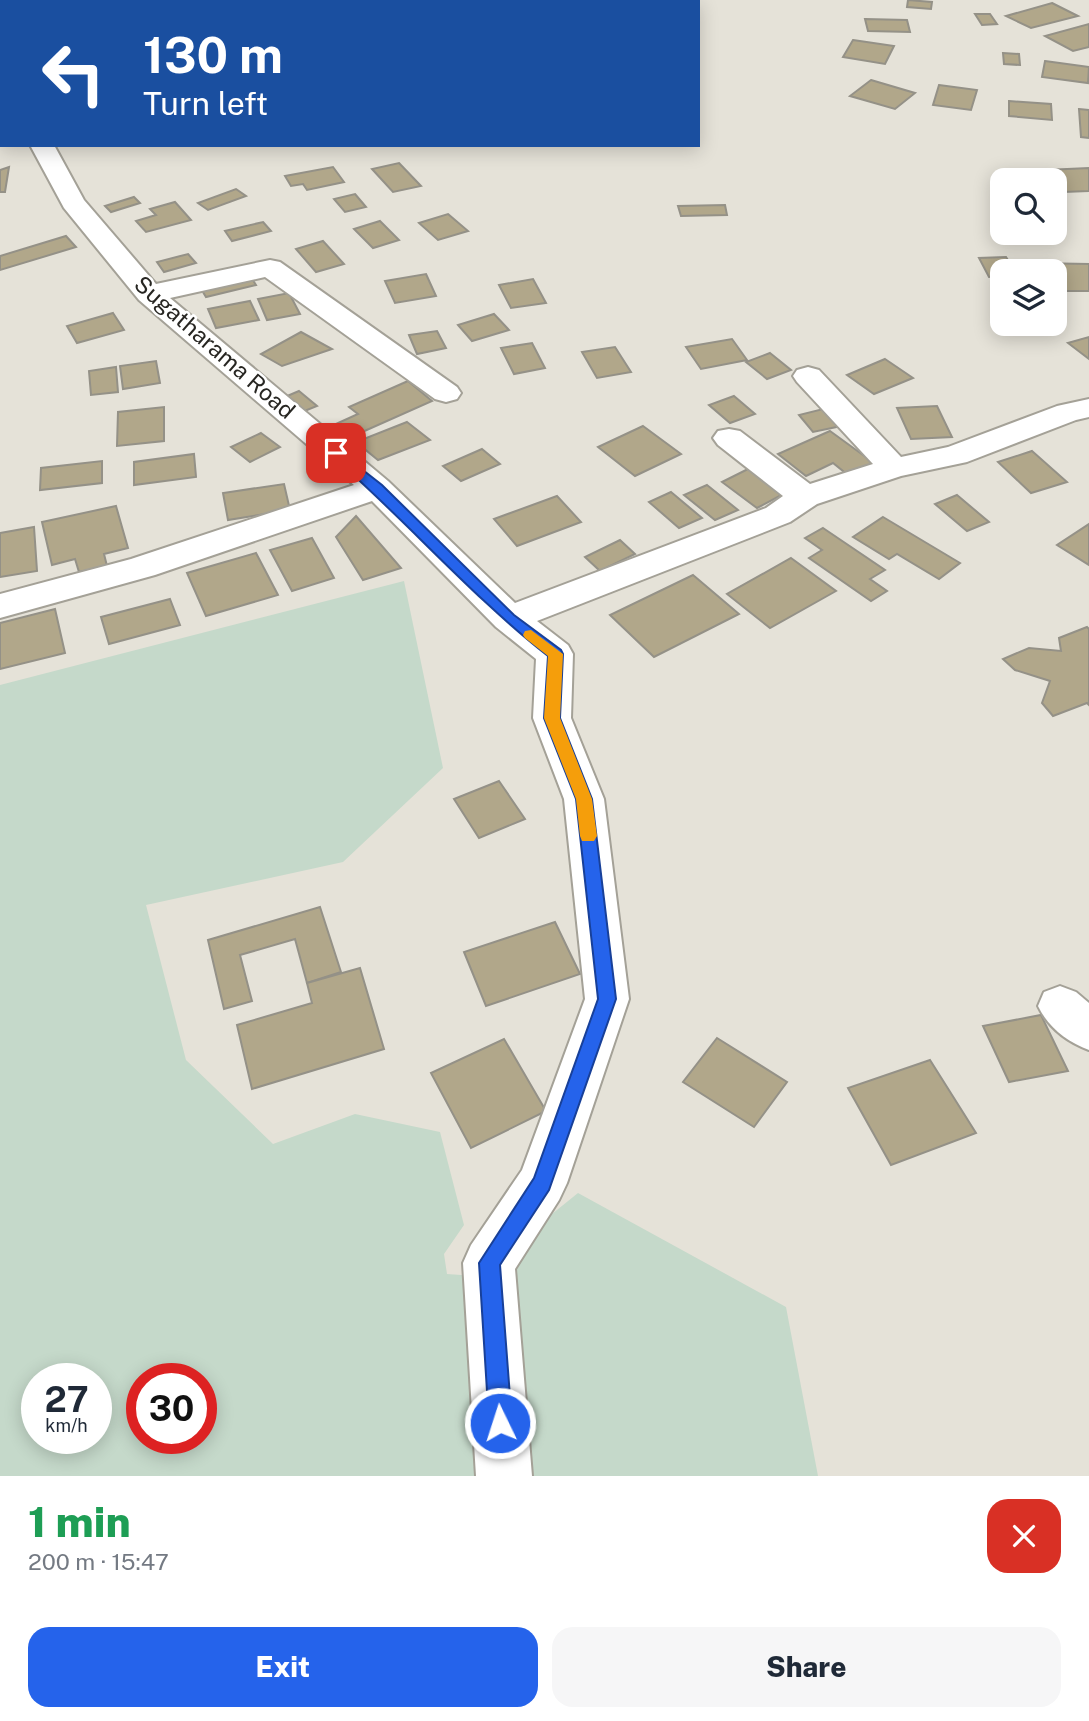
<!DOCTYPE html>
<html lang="en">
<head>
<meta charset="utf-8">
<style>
  body { margin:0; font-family:"Public Sans",sans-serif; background:#f6f6f7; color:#1f2937; height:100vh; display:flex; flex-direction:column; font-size:26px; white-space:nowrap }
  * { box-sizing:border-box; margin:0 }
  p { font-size:23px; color:#747a83 }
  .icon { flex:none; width:38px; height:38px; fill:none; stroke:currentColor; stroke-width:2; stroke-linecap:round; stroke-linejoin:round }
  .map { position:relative; height:1476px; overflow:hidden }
  .details { display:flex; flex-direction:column; background:#fff; flex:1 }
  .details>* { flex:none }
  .top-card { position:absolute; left:0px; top:0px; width:700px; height:147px; box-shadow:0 4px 18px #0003; background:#1a4fa0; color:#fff; overflow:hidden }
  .tools { position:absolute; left:990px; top:168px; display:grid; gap:14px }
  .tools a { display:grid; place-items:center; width:77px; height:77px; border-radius:14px; background:#fff; box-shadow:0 4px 18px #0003; font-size:35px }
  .speed { position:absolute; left:21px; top:1363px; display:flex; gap:14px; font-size:35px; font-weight:700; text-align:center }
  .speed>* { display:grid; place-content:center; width:91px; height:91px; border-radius:50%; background:#fff; box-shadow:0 4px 18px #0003; line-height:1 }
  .speed small { font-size:18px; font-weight:400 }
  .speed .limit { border:10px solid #d22; background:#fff; color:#111 }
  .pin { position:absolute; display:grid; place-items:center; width:60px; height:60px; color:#fff; margin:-30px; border-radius:14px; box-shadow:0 4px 10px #0006 }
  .me { position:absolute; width:77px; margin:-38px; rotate:356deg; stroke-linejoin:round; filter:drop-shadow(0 0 5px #0008) }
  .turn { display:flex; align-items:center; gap:24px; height:147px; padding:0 28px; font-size:32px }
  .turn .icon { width:91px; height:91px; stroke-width:2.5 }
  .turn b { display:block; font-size:49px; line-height:60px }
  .round { display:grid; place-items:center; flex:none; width:74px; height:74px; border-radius:21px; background:#f6f6f7 }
  .head { display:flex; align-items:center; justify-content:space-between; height:119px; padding:0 28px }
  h1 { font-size:42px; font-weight:800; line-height:52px; color:#1e9e55 }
  .button { display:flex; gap:14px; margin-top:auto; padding:14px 28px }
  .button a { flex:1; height:80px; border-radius:21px; background:#2563eb; color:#fff; font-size:28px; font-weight:800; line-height:80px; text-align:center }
  .button a+a { background:#f6f6f7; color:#1f2937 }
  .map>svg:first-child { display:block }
</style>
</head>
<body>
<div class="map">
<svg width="1089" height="1476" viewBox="0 0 1089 1476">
  <rect width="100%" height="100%" fill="#e5e2d8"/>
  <path fill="#c5d9ca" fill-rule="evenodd" d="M 404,581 L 443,768 L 343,862 L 146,905 L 186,1060 L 273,1144 L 355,1114 L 440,1132 L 464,1225 L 444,1254 L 447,1274 L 475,1276 L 578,1193 L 786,1307 L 818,1476 L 0,1476 L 0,685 ZM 37,1379 L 96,1379 L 96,1438 L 37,1438 ZM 142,1379 L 201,1379 L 201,1438 L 142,1438 Z"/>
  <g fill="#b1a78a" stroke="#949187" stroke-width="2">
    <path d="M 908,0 L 932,2 L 931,9 L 907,7 Z"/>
    <path d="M 1052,3 L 1078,16 L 1031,28 L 1006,16 Z"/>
    <path d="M 975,14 L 990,14 L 997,24 L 982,25 Z"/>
    <path d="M 865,19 L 907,20 L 910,32 L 868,31 Z"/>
    <path d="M 1089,24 L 1089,47 L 1073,51 L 1045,36 Z"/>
    <path d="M 853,40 L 894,46 L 885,64 L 843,57 Z"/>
    <path d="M 1003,53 L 1019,54 L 1020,65 L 1004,64 Z"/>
    <path d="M 1045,61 L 1089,67 L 1088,83 L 1042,77 Z"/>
    <path d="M 871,80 L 915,93 L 895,109 L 850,96 Z"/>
    <path d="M 939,85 L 977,90 L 971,110 L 933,105 Z"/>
    <path d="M 1009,101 L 1051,104 L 1052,120 L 1009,116 Z"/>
    <path d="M 1079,109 L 1089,110 L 1089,138 L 1081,137 Z"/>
    <path d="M 399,163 L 421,186 L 393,192 L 372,169 Z"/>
    <path d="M 9,167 L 5,192 L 0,192 L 0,170 Z"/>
    <path d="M 333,167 L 344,182 L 307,190 L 303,184 L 291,186 L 285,176 Z"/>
    <path d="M 1089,168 L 1089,191 L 1063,192 L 1047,170 Z"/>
    <path d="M 236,189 L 246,196 L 208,210 L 198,203 Z"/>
    <path d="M 355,194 L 366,207 L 345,212 L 334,199 Z"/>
    <path d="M 134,197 L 140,203 L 111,212 L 105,206 Z"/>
    <path d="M 175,202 L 191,220 L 146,232 L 136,221 L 156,215 L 150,209 Z"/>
    <path d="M 725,205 L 727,215 L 681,216 L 678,206 Z"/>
    <path d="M 448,214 L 468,231 L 438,240 L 419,223 Z"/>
    <path d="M 380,221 L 399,240 L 373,248 L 354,229 Z"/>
    <path d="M 263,222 L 271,231 L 232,241 L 225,231 Z"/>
    <path d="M 66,236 L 76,247 L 0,270 L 0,256 Z"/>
    <path d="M 323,241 L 344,264 L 316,272 L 296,249 Z"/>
    <path d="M 188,254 L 196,263 L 164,272 L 157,262 Z"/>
    <path d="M 1006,257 L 1015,271 L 1003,271 L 1003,276 L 989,277 L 979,258 Z"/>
    <path d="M 1034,263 L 1089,264 L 1089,291 L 1055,291 L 1055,271 L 1037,271 Z"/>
    <path d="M 247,271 L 256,285 L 206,297 L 197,282 Z"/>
    <path d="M 426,274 L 436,296 L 395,303 L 385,281 Z"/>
    <path d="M 533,279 L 546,303 L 511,308 L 499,285 Z"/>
    <path d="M 289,293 L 300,314 L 267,320 L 258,299 Z"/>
    <path d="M 250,301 L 259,320 L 216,328 L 208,309 Z"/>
    <path d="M 113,313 L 124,330 L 77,343 L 67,326 Z"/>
    <path d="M 494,314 L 509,330 L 472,341 L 458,325 Z"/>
    <path d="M 437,331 L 446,348 L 417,354 L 409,335 Z"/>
    <path d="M 301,332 L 332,349 L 282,366 L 261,354 Z"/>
    <path d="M 1089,337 L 1089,359 L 1068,343 Z"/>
    <path d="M 732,339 L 747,360 L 701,369 L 686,347 Z"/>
    <path d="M 532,343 L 545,368 L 514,374 L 501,348 Z"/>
    <path d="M 615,347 L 631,372 L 597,378 L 582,352 Z"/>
    <path d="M 770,353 L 791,370 L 767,379 L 746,362 Z"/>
    <path d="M 885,359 L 913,378 L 874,394 L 847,375 Z"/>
    <path d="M 156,361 L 160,383 L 123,389 L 120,366 Z"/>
    <path d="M 116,367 L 118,392 L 91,395 L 89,371 Z"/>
    <path d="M 408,381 L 432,401 L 342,441 L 327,428 L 358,414 L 349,407 Z"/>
    <path d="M 299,391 L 317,406 L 297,414 L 280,399 Z"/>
    <path d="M 734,396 L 755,414 L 730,423 L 709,405 Z"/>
    <path d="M 937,406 L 952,437 L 911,439 L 897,408 Z"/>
    <path d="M 164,407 L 164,441 L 117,446 L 118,412 Z"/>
    <path d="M 831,407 L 846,425 L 813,432 L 799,415 Z"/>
    <path d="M 407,422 L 430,440 L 378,460 L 356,442 Z"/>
    <path d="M 643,426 L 681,454 L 635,476 L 598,447 Z"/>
    <path d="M 830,431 L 874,463 L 848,475 L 833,463 L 806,476 L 778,454 Z"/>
    <path d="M 261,433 L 280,447 L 250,462 L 231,447 Z"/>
    <path d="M 482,449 L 500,464 L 461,481 L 443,466 Z"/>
    <path d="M 1032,451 L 1067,482 L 1031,493 L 998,462 Z"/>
    <path d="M 194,454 L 196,477 L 134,485 L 134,462 Z"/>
    <path d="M 102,461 L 102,483 L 40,490 L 41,468 Z"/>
    <path d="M 754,466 L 789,491 L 757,508 L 722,482 Z"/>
    <path d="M 284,484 L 290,510 L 228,520 L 223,493 Z"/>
    <path d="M 707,485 L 738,510 L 715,520 L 684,495 Z"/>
    <path d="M 671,492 L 702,518 L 679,528 L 649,502 Z"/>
    <path d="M 957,495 L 989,522 L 967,531 L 935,504 Z"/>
    <path d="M 557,496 L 581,522 L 517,546 L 494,519 Z"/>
    <path d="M 116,506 L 128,548 L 104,554 L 107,566 L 79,572 L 75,559 L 52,565 L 42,522 Z"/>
    <path d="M 356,516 L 401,568 L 363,580 L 336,537 Z"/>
    <path d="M 883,517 L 960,563 L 939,579 L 897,554 L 889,559 L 853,537 Z"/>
    <path d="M 1089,524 L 1089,565 L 1057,545 Z"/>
    <path d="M 34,527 L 37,571 L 0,577 L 0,533 Z"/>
    <path d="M 823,528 L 885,570 L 870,579 L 887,591 L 871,601 L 809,558 L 822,550 L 805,538 Z"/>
    <path d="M 312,538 L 334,578 L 292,591 L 270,550 Z"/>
    <path d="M 620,540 L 635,554 L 600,571 L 585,557 Z"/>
    <path d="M 256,553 L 278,595 L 206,616 L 187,573 Z"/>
    <path d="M 791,558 L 836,591 L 770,628 L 727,594 Z"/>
    <path d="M 693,575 L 739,614 L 654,657 L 610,615 Z"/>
    <path d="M 170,599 L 180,625 L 109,644 L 101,617 Z"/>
    <path d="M 55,609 L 65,653 L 0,669 L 0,623 Z"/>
    <path d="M 1087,627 L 1089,629 L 1089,705 L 1087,703 L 1053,716 L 1042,703 L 1050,681 L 1015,670 L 1003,659 L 1029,648 L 1061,651 L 1059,638 Z"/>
    <path d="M 499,781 L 525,819 L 479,838 L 454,799 Z"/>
    <path d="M 320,907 L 341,972 L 307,983 L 295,939 L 240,955 L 252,1001 L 224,1009 L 208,940 Z"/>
    <path d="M 555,922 L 580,974 L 486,1006 L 464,952 Z"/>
    <path d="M 360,968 L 384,1049 L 252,1089 L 237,1025 L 312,1003 L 307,983 Z"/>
    <path d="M 1041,1015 L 1068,1071 L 1009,1082 L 983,1026 Z"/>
    <path d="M 717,1038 L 787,1082 L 754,1127 L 683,1082 Z"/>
    <path d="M 504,1039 L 546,1111 L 471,1148 L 431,1073 Z"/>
    <path d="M 930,1060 L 976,1133 L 891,1165 L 848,1088 Z"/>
  </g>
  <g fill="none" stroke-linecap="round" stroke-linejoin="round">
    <g stroke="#a4a197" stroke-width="4">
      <g id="minor">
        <path d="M 0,68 L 2,69 L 2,84 L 0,83 Z"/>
        <path d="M 30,145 L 54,145 L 84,200 L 156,284 L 270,260 L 280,262 L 457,387 L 461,393 L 457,399 L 446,402 L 435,399 L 265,277 L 170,298 L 388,481 L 515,603 L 766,508 L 783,496 L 718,445 L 713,438 L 718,431 L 729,429 L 740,431 L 810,484 L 873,464 L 797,382 L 793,376 L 797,370 L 808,367 L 819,370 L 901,457 L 948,447 L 1057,406 L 1089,399 L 1089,417 L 1076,420 L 967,462 L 901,476 L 817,504 L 790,522 L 537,621 L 568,645 L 573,654 L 571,718 L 604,799 L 629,999 L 567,1183 L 559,1200 L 515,1269 L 532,1476 L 476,1476 L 463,1263 L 471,1245 L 522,1170 L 585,999 L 564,799 L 533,718 L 536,659 L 496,627 L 372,501 L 155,575 L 0,618 L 0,594 L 131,559 L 354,485 L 139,300 L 64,208 Z"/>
        <path d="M 1060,986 L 1076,992 L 1089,1003 L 1089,1050 C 1067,1042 1048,1027 1038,1006 L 1044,992 Z"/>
      </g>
    </g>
    <use href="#minor" fill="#fff" fill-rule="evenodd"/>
  </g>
  <path fill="#2563eb" stroke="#184099" stroke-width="2" d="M 336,449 L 382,485 L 514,615 L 561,650 L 563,654 L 560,718 L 592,799 L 616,999 L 549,1190 L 500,1265 L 512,1423 L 509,1431 L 500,1434 L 492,1431 L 489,1423 L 479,1263 L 534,1178 L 598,999 L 576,799 L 544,718 L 548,656 C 470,595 406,520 331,455 L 331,450 Z"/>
  <path fill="#f59e0b" d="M 531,630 L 563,654 L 560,718 L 592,799 L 597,836 L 594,841 L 582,841 L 580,836 L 576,799 L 544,718 L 548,656 L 525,638 L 523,635 L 525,631 Z"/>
  <g text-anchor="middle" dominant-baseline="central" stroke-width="5" stroke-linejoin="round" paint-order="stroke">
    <g font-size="23" fill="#272622" stroke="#fff">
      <text transform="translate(215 347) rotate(41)">Sugatharama Road</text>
    </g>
  </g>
</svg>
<div class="tools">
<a><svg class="icon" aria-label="search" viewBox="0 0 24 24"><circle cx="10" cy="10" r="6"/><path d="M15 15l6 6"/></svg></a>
<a><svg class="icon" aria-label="layers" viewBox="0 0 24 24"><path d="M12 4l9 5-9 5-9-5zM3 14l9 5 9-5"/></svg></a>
</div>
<div class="speed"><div>27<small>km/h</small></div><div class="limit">30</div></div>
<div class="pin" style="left:336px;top:453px;background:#d93025"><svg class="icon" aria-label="arrive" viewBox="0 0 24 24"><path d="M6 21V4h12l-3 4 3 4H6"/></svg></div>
<svg class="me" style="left:500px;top:1423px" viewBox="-20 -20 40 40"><circle r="17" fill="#2563eb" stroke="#fff" stroke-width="3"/><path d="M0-11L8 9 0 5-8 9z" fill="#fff"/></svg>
<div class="top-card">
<div class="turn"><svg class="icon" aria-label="left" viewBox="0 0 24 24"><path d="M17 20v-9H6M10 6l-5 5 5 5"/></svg><div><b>130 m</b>Turn left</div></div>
</div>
</div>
<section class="details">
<div class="head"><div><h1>1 min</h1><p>200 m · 15:47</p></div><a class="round" style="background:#d93025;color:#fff"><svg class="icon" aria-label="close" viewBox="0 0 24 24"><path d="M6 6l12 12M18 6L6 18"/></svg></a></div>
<div class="button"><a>Exit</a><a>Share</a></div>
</section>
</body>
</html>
